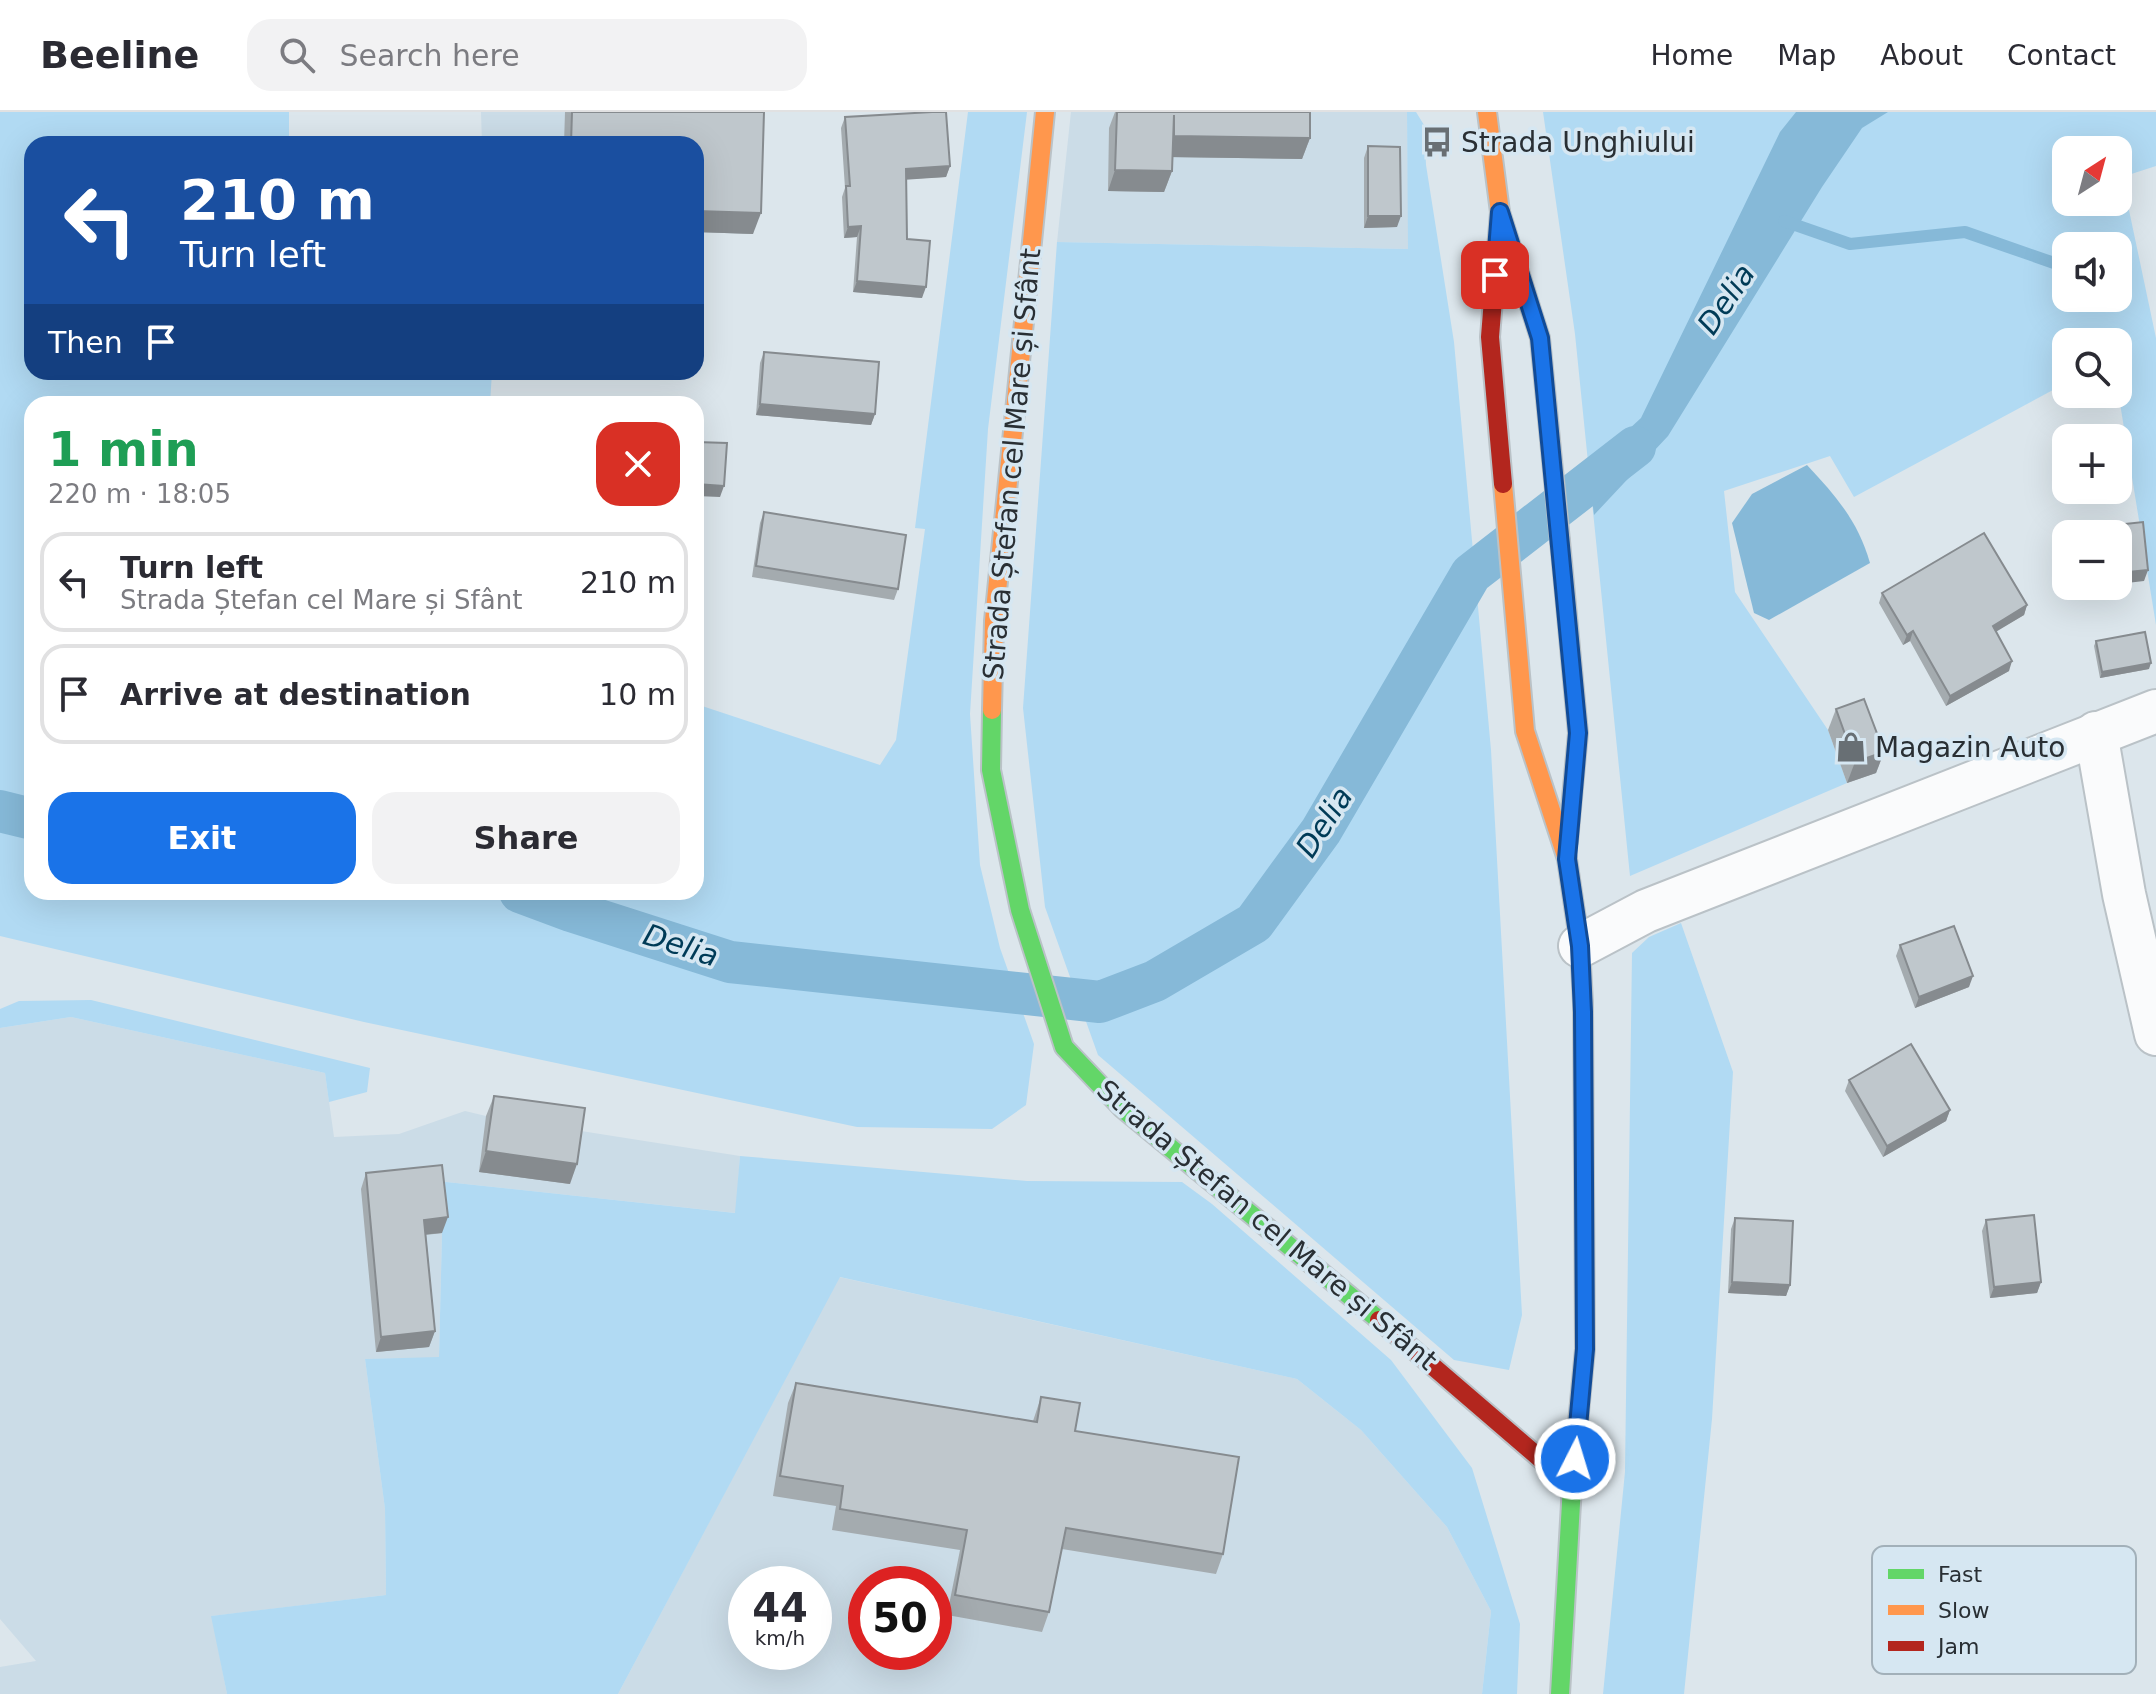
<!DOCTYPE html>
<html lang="en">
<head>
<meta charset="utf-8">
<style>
  body { margin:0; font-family:"DejaVu Sans",sans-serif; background:#f2f2f3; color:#2b2b33; height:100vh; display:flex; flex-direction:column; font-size:30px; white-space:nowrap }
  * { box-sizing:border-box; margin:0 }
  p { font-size:26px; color:#7c7c81 }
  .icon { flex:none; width:44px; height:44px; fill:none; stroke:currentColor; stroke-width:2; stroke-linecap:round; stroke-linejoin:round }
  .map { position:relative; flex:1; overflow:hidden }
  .sheet { position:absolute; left:24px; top:284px; width:680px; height:504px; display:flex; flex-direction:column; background:#fff; border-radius:24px; box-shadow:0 8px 32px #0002 }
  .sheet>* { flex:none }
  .guide { position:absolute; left:24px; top:24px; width:680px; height:244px; border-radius:24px; box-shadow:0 8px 32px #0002; background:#1a4fa0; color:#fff; overflow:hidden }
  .needle { width:52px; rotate:36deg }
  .controls { position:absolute; left:2052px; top:24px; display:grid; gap:16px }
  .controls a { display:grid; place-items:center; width:80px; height:80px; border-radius:16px; background:#fff; box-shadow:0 8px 32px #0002; font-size:40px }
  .speed { position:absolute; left:728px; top:1454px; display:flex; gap:16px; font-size:40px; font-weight:700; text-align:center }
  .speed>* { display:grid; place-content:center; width:104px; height:104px; border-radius:50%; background:#fff; box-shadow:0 8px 32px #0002; line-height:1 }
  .speed small { font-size:20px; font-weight:400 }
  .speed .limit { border:12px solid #d22; background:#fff; color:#111 }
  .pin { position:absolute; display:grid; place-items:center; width:68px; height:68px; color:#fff; margin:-34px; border-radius:16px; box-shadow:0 4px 12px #0006 }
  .me { position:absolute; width:88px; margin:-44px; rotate:5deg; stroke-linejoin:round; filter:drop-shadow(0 0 6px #0008) }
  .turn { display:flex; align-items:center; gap:28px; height:168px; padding:0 24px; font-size:36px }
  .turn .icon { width:104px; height:104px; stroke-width:2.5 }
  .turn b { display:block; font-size:56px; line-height:68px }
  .then { display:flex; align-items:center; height:76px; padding:0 24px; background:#0003; gap:16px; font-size:30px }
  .round { display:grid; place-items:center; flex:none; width:84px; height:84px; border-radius:24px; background:#f2f2f3 }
  .head { display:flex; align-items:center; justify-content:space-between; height:136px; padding:0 24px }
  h1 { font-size:48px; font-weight:700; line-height:60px; color:#1e9e55 }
  .button { display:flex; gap:16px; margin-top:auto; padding:16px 24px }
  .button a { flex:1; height:92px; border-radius:24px; background:#1a73e8; color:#fff; font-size:32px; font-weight:700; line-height:92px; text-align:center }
  .button a+a { background:#f2f2f3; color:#2b2b33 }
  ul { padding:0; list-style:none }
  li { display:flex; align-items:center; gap:24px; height:100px; margin:0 16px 12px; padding:0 8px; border:4px solid #e1e1e2; border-radius:24px }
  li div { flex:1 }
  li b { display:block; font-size:30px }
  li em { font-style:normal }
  header { display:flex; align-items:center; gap:48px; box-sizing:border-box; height:112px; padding:0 40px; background:#fff; border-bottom:2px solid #e1e1e2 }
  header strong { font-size:38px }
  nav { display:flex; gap:44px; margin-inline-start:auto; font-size:28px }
  .search { width:560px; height:72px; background:#f2f2f3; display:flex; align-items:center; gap:20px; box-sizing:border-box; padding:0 28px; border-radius:24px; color:#7c7c81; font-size:30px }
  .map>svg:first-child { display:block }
</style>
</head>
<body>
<header>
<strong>Beeline</strong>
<div class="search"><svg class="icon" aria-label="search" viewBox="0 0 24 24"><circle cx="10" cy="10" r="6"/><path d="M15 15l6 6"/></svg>Search here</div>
<nav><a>Home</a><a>Map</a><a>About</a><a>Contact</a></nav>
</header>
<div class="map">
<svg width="2156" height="1582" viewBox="0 0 2156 1582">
  <rect width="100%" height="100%" fill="#dce6ec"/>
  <g fill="#cbdce7" fill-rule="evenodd">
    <path d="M 481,0 L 758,0 L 753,122 L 696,120 L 696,32 L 482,32 Z"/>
    <path d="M 1071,0 L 1407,0 L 1409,137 L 1057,130 Z"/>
    <path d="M 71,905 L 325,961 L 334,1025 L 399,1022 L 465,999 L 486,1004 L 740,1044 L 736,1101 L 437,1069 L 442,1121 L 439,1246 L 365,1247 L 385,1397 L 386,1483 L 212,1504 L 227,1582 L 0,1582 L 0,1555 L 36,1549 L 0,1507 L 0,916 Z"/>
    <path d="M 839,1165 L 1297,1267 L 1361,1318 L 1447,1415 L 1491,1499 L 1482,1582 L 618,1582 ZM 746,1472 L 814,1472 L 814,1540 L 746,1540 ZM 866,1472 L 934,1472 L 934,1540 L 866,1540 Z"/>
  </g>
  <g fill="#b1daf3" fill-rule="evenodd">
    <path d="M 0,0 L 289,0 L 289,32 L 32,32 L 32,260 L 492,260 L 490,292 L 32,292 L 32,780 L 696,780 L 696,592 L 880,653 L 896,628 L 925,417 L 915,416 L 968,0 L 1027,0 L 988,317 L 970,602 L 980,753 L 1000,836 L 1034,932 L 1026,993 L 992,1017 L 857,1015 L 364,910 L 0,824 Z"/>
    <path d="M 1407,0 L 1416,0 L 1424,13 L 1426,53 L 1454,230 L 1491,638 L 1522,1203 L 1509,1258 L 1454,1248 L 1098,943 L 1045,795 L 1023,596 L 1057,130 L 1408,137 Z"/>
    <path d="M 1543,0 L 2156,0 L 2156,54 L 2122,65 L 2156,226 L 2156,513 L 2118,279 L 2118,230 L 2066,230 L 2066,271 L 1854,385 L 1830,344 L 1724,379 L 1735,480 L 1828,618 L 1847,671 L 1630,764 L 1575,222 ZM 2066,38 L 2118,38 L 2118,90 L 2066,90 ZM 2066,134 L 2118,134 L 2118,186 L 2066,186 Z"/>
    <path d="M 1681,811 L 1733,960 L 1712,1307 L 1684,1582 L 1603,1582 L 1625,1360 L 1632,841 L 1649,825 Z"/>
    <path d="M 91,888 L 370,956 L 367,980 L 329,990 L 325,961 L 71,905 L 0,916 L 0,897 L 19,889 Z"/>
    <path d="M 740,1044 L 1027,1069 L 1182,1070 L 1212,1092 L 1391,1248 L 1472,1356 L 1520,1512 L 1517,1582 L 1482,1582 L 1491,1499 L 1447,1415 L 1361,1318 L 1297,1267 L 840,1165 L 618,1582 L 227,1582 L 211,1504 L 386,1483 L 385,1397 L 365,1247 L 439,1245 L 442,1121 L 437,1069 L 735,1101 Z"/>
  </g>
  <g fill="#86b9d8">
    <path d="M 1796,0 L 1888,0 L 1862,16 L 1822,75 L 1668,324 L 1594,403 L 1588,355 L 1641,306 L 1780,20 Z"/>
    <path d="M 1807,353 C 1836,384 1858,409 1870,451 L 1769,508 L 1754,501 L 1732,411 L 1752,382 Z"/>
  </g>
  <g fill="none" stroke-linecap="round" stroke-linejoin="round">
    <path stroke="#86b9d8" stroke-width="12" d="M 1784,109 L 1850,132 L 1965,120 L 2057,152 L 2066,148"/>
    <g stroke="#86b9d8" stroke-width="42">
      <path d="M 0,699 L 32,707"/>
      <path d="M 520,780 L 571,799 L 730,850 L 1100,890 L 1155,869 L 1254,811 L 1321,719 L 1471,462 L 1635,335"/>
    </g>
    <g stroke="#bac2c7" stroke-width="46">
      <g id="street">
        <path d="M 2096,621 L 2124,782 L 2156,922"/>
        <path d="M 1580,834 L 1646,799 L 2156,599"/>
      </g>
    </g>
    <g stroke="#bac2c7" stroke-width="22">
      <g id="fast">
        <path d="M 1560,429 L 1578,621 L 1568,729"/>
        <path d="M 992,598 L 991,658 L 1020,798 L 1064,935 L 1122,996 L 1379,1208"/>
        <path d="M 1560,1582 L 1572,1374 L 1585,1237 L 1583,891"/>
      </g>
    </g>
    <g stroke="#bac2c7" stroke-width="22">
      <g id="slow">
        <path d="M 1487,0 L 1500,100 L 1540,226 L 1560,429"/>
        <path d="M 1503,372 L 1525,619 L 1567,747 L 1580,834 L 1583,891"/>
        <path d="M 992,598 L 994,509 L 1045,0"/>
      </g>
    </g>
    <g stroke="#bac2c7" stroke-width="22">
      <g id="jam">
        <path d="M 1500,100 L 1490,225 L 1503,372"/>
        <path d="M 1379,1208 L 1572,1374"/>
      </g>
    </g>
    <use href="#street" stroke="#fafbfc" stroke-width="42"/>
    <use href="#fast" stroke="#63d668" stroke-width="18"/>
    <use href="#slow" stroke="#ff974d" stroke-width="18"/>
    <use href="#jam" stroke="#b3261e" stroke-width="18"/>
  </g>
  <g fill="#a4abaf">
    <path d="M 565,0 L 764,0 L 753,122 L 696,120 L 696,32 L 564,32 Z"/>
    <path d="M 1115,0 L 1310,0 L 1310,26 L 1302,47 L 1172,45 L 1172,59 L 1164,80 L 1108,79 L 1109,16 Z"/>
    <path d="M 845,5 L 950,54 L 946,65 L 906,67 L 907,127 L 922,186 L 853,180 L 857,125 L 844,126 L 842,85 L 845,76 L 841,16 Z"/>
    <path d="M 1368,34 L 1397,115 L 1364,116 L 1364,46 Z"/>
    <path d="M 764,240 L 875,302 L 871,313 L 756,303 L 760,251 Z"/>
    <path d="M 764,400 L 898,477 L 894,488 L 752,465 L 760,411 Z"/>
    <path d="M 1882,481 L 2027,493 L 2024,503 L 1996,519 L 2009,559 L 1946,594 L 1910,529 L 1903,533 L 1879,491 Z"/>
    <path d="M 2096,529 L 2149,557 L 2100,566 L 2094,534 Z"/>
    <path d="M 1836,597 L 1884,640 L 1876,661 L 1847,671 L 1828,618 Z"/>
    <path d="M 1900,833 L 1969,875 L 1915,896 L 1896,844 Z"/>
    <path d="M 1849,968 L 1950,998 L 1946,1009 L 1883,1045 L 1845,979 Z"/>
    <path d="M 494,984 L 570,1072 L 479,1060 L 486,1004 Z"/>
    <path d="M 366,1061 L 442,1121 L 426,1123 L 435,1219 L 429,1235 L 376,1240 L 361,1077 Z"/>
    <path d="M 1735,1106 L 1790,1173 L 1786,1184 L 1728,1181 L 1731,1117 Z"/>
    <path d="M 1986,1108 L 2041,1170 L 2037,1181 L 1990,1186 L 1982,1119 Z"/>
    <path d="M 796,1271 L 1033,1309 L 1041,1285 L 1075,1319 L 1223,1442 L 1216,1462 L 1062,1437 L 1049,1500 L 1042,1520 L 947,1503 L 960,1438 L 832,1418 L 836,1394 L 773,1384 L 788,1291 Z"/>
  </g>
  <g fill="#868b8f">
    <path d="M 1174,24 L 1310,26 L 1302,47 L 1166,45 Z"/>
    <path d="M 950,54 L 946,65 L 902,68 L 906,57 Z"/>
    <path d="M 1115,58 L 1172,59 L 1164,80 L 1108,79 Z"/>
    <path d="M 696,99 L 761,101 L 753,122 L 696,120 Z"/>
    <path d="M 1368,104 L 1401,104 L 1397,115 L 1364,116 Z"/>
    <path d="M 861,114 L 857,125 L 844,126 L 848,115 Z"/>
    <path d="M 857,169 L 926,175 L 922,186 L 853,180 Z"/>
    <path d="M 760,292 L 875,302 L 871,313 L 756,303 Z"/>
    <path d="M 696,372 L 724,374 L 720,385 L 696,384 Z"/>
    <path d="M 2148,458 L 2144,469 L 2118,472 L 2118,461 Z"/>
    <path d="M 2027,493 L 2024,503 L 1989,524 L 1993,514 Z"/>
    <path d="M 1913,519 L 1910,529 L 1903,533 L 1907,523 Z"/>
    <path d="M 2012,549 L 2009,559 L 1946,594 L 1950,584 Z"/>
    <path d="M 2151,551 L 2149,557 L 2100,566 L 2102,560 Z"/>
    <path d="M 1884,640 L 1876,661 L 1847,671 L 1855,650 Z"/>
    <path d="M 1973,864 L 1969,875 L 1915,896 L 1919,885 Z"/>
    <path d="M 1950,998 L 1946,1009 L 1883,1045 L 1887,1034 Z"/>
    <path d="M 486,1039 L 577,1052 L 570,1072 L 479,1060 Z"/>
    <path d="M 448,1105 L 442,1121 L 419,1123 L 424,1108 Z"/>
    <path d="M 1732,1170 L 1790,1173 L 1786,1184 L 1728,1181 Z"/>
    <path d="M 2041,1170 L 2037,1181 L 1990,1186 L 1994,1175 Z"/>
    <path d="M 435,1219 L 429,1235 L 376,1240 L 381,1225 Z"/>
  </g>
  <g fill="#bfc7cc" stroke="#868b8f" stroke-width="2">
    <path d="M 572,0 L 764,0 L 761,101 L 696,99 L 696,32 L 571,32 Z"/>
    <path d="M 932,0 L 946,0 L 950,54 L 906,57 L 907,127 L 930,129 L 926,175 L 857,169 L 861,114 L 848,115 L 846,74 L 850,74 L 845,5 Z"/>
    <path d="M 1117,0 L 1310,0 L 1310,26 L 1174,24 L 1174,3 L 1172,59 L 1115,58 Z"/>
    <path d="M 1368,34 L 1400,35 L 1401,104 L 1368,104 Z"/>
    <path d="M 764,240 L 879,250 L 875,302 L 760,292 Z"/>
    <path d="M 696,330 L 727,331 L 724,374 L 696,372 Z"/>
    <path d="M 764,400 L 906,423 L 898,477 L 756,454 Z"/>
    <path d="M 2143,410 L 2148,458 L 2118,461 L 2118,422 L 2108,422 L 2107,414 Z"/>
    <path d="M 1984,421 L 2027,493 L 1993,514 L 2012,549 L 1950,584 L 1913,519 L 1907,523 L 1882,481 Z"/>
    <path d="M 2145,520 L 2151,551 L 2102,560 L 2096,529 Z"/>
    <path d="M 1864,587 L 1884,640 L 1855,650 L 1836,597 Z"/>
    <path d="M 1954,814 L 1973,864 L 1919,885 L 1900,833 Z"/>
    <path d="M 1911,932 L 1950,998 L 1887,1034 L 1849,968 Z"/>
    <path d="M 494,984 L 585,996 L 577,1052 L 486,1039 Z"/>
    <path d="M 442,1053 L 448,1105 L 424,1108 L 435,1219 L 381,1225 L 366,1061 Z"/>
    <path d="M 2034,1103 L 2041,1170 L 1994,1175 L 1986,1108 Z"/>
    <path d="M 1735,1106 L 1793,1109 L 1790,1173 L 1732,1170 Z"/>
    <path d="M 796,1271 L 1037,1310 L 1041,1285 L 1080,1291 L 1075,1319 L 1239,1345 L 1223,1442 L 1066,1416 L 1049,1500 L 955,1483 L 967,1418 L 840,1397 L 843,1374 L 780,1364 Z"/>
  </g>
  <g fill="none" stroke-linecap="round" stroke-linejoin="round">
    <g stroke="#114b97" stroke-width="20">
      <path id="route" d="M 1495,163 L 1500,100 L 1540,226 L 1578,621 L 1567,747 L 1580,834 L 1583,900 L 1585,1237 L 1575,1347"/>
    </g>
    <use href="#route" stroke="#1a73e8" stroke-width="14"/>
  </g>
  <defs>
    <g id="bus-bare" transform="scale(2.4)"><path d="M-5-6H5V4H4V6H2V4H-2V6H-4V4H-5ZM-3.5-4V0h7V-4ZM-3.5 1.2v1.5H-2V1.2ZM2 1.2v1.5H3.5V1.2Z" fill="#686f74" stroke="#d6e7f2" stroke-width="2.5" paint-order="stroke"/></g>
    <g id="shop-bare" transform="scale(2.4)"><path d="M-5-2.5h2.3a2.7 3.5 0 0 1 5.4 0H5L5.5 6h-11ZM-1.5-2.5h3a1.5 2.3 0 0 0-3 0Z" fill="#686f74" stroke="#d6e7f2" stroke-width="2.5" paint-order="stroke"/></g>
  </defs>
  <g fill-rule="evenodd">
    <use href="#bus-bare" x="1437" y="30"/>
    <use href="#shop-bare" x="1851" y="635"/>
  </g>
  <g text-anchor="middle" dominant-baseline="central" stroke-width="7" stroke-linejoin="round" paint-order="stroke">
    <g font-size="28" fill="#292f34" stroke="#d6e7f2" text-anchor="start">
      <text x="1461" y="30">Strada Unghiului</text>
      <text x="1875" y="635">Magazin Auto</text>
    </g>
    <g font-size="28" fill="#292f34" stroke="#d6e7f2">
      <text transform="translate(1012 352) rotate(-85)">Strada Ștefan cel Mare și Sfânt</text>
      <text transform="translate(1267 1113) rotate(40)">Strada Ștefan cel Mare și Sfânt</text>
    </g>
    <g font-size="30" font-style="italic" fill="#003b57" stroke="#d6e7f2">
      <text transform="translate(1726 187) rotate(-56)">Delia</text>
      <text transform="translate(1324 710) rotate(-57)">Delia</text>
      <text transform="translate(681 833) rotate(18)">Delia</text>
    </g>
  </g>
  <rect x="1872" y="1434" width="264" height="128" rx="12" fill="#d6e7f2" stroke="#a2b0b9" stroke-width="2"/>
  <rect x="1888" y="1457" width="36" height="10" fill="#63d668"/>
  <rect x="1888" y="1493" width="36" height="10" fill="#ff974d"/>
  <rect x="1888" y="1529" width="36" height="10" fill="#b3261e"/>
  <g font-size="22" fill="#292f34">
    <text x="1938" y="1470">Fast</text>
    <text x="1938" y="1506">Slow</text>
    <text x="1938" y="1542">Jam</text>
  </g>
</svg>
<div class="controls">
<a><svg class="needle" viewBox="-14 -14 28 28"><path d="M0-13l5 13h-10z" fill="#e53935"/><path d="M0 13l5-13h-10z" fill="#7c7c81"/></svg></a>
<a><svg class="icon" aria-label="sound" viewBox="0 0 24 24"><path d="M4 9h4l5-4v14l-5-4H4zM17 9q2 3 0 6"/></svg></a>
<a><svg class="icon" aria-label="search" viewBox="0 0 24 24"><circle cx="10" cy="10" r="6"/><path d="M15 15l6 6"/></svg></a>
<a>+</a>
<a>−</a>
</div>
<div class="speed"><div>44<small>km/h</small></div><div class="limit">50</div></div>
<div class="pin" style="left:1495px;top:163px;background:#d93025"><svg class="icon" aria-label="arrive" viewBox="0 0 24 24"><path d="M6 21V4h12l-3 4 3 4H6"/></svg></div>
<svg class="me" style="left:1575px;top:1347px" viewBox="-20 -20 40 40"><circle r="17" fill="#1a73e8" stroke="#fff" stroke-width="3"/><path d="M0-11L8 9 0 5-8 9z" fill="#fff"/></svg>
<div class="guide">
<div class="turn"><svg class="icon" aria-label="left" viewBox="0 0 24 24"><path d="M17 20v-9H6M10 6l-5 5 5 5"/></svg><div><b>210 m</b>Turn left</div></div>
<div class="then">Then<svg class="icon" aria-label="arrive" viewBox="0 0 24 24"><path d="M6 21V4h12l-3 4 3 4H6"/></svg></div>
</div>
<section class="sheet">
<div class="head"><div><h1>1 min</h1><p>220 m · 18:05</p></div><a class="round" style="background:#d93025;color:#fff"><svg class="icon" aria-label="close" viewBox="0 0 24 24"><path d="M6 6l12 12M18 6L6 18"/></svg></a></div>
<ul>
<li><svg class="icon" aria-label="left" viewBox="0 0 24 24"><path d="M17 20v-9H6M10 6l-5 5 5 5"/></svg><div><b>Turn left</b><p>Strada Ștefan cel Mare și Sfânt</p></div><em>210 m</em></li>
<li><svg class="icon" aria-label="arrive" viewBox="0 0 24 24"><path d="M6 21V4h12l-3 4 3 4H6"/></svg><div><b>Arrive at destination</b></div><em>10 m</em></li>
</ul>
<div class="button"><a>Exit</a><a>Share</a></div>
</section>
</div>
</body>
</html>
